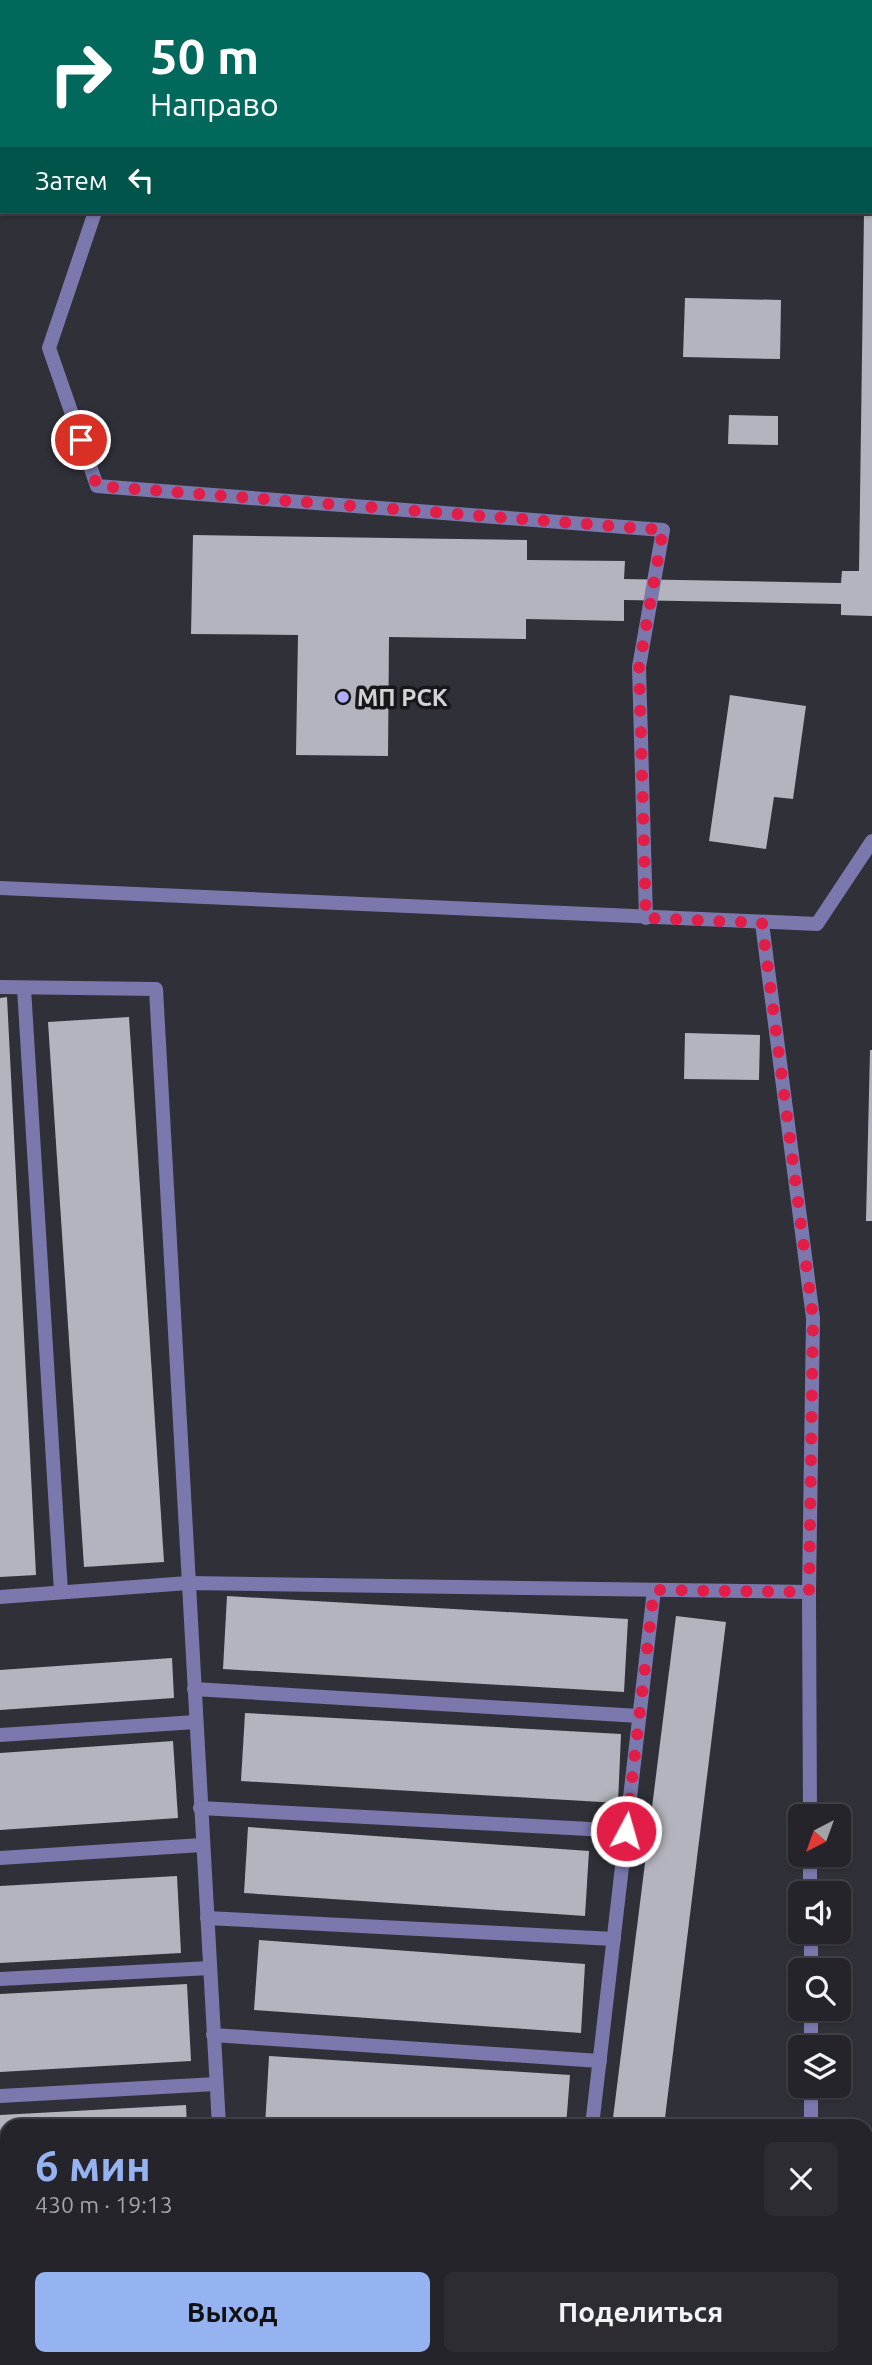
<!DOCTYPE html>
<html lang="ru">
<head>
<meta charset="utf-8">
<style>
  body { margin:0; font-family:Ubuntu,sans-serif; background:#2c2c32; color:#f1f3f6; height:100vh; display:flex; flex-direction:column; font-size:26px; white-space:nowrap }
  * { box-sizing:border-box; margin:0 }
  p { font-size:23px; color:#a3a4a8 }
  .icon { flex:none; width:38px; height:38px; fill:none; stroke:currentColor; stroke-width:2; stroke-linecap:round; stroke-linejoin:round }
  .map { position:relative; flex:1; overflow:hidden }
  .side { position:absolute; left:0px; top:2119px; width:873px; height:247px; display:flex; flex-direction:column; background:#24242a; border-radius:21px 21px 0 0; box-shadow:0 2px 5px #0004,0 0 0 2px #414147 }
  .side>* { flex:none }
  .hud { position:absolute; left:0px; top:0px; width:873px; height:214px; box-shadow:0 2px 5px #0004,0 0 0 2px #414147; background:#00695c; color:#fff; overflow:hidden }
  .needle { width:46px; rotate:221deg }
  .controls { position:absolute; left:788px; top:1804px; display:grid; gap:14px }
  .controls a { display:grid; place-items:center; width:63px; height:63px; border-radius:10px; background:#24242a; box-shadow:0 2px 5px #0004,0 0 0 2px #414147; font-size:35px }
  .pin { position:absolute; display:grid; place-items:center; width:60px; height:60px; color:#fff; margin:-30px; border:4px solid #fff; border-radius:50%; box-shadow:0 2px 7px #0007 }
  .me { position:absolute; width:77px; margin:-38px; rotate:6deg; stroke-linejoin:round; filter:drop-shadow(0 0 5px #0008) }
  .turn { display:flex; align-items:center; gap:24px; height:147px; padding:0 35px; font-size:32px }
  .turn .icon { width:91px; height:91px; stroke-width:2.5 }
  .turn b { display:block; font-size:49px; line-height:60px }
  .then { display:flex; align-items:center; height:66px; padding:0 35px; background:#0003; gap:14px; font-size:26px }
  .round { display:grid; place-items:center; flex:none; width:74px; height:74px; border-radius:10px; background:#2c2c32 }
  .head { display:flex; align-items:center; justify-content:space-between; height:119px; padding:0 35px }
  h1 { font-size:42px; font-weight:700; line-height:52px; color:#95b2f1 }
  .primary-button { display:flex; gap:14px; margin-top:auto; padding:14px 35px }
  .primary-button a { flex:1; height:80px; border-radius:10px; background:#95b2f1; color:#111; font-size:28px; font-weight:700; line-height:80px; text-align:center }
  .primary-button a+a { background:#2c2c32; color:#f1f3f6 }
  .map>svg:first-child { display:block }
</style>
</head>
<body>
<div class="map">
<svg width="872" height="2365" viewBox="0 0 872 2365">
  <rect width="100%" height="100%" fill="#303038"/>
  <path fill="#4f4d79" d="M 0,2155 L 7,2155 L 7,2257 L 0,2256 Z"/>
  <g fill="#b4b4be">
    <path d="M 864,212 L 872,212 L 872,616 L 841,615 L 841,604 L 624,600 L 624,621 L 526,619 L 526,639 L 389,637 L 388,756 L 296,755 L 298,635 L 191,634 L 193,535 L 527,540 L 527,560 L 625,561 L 624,579 L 841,583 L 842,571 L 859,571 Z"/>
    <path d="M 685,298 L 781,300 L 780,359 L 683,357 Z"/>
    <path d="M 729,415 L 778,416 L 778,445 L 728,444 Z"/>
    <path d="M 730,695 L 806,706 L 793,799 L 774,797 L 766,849 L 709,841 Z"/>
    <path d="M 7,997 L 36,1575 L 0,1577 L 0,998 Z"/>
    <path d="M 129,1017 L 164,1562 L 84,1567 L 48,1022 Z"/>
    <path d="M 685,1033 L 760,1035 L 759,1080 L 684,1079 Z"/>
    <path d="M 870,1050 L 872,1050 L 872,1221 L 866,1221 Z"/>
    <path d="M 227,1596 L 628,1619 L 624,1692 L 223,1669 Z"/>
    <path d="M 676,1616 L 726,1622 L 664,2126 L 612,2126 Z"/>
    <path d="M 172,1658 L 174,1698 L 0,1710 L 0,1670 Z"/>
    <path d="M 245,1713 L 621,1734 L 618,1803 L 241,1781 Z"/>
    <path d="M 173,1741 L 178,1818 L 0,1830 L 0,1753 Z"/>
    <path d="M 248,1827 L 589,1851 L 585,1916 L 244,1893 Z"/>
    <path d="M 177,1876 L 181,1953 L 0,1963 L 0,1886 Z"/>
    <path d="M 259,1940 L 585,1964 L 581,2033 L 254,2010 Z"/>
    <path d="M 187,1984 L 191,2061 L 0,2072 L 0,1994 Z"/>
    <path d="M 269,2056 L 570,2075 L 566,2126 L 265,2126 Z"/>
    <path d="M 186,2105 L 187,2126 L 7,2126 L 7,2155 L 0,2155 L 0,2115 Z"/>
    <rect x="440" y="2359" width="89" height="6"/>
    <rect x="769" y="2359" width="75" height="6"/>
  </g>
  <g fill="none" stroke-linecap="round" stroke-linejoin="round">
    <g stroke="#7a78ac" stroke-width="14">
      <path d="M 134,2 L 134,0"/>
      <path d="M 95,212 L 49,348 L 97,486 L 663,530 L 639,667 L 646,918"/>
      <path d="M 0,888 L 817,924 L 872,841"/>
      <path d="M 0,987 L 156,989 L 219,2126"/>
      <path d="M 24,988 L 61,1592"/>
      <path d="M 0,1597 L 188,1583 L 809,1592"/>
      <path d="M 194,1689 L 639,1716"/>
      <path d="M 0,1735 L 196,1722"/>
      <path d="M 200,1808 L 626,1831"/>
      <path d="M 0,1858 L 202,1845"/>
      <path d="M 207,1918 L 614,1939"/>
      <path d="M 0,1979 L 210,1968"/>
      <path d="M 213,2035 L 600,2061"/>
      <path d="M 0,2096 L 216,2084"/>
      <path d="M 592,2126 L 654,1590"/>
      <path d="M 866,2152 L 872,2152"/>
      <path d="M 866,2281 L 872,2281"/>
      <path d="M 397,2365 L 398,2359"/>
      <path d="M 736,2365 L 745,2359"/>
    </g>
    <g stroke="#7a78ac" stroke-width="14">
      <path d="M 762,923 L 813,1318 L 809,1592 L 810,1816"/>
      <path d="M 810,1855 L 810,1894"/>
      <path d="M 811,1932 L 811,1970"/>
      <path d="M 811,2009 L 811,2048"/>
      <path d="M 811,2086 L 811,2126"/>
      <path d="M 0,2278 L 7,2278"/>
    </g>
    <path stroke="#8a8a90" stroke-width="5" stroke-dasharray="14 7" stroke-linecap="butt" d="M 0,14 L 2,15"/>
  </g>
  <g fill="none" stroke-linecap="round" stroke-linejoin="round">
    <path stroke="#e11d48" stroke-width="12" stroke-dasharray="0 21.6" d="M 81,440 L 97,486 L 663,530 L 639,667 L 646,918 L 762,923 L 813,1318 L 809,1592 L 654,1590 L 626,1831"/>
  </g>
  <circle fill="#b1adfa" stroke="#18181c" stroke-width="2.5" cx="343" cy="697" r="7"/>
  <g text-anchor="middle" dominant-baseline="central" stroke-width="7" stroke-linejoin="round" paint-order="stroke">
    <g font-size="24" font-weight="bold" fill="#d2d2d7" stroke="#18181c" text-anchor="start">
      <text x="357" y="697">МП РСК</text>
    </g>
  </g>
</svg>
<div class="controls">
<a><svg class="needle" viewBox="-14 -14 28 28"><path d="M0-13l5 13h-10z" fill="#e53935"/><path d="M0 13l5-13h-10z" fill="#a3a4a8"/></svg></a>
<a><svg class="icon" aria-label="sound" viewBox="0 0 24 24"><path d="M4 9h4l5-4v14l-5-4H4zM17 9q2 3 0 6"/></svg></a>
<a><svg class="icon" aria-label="search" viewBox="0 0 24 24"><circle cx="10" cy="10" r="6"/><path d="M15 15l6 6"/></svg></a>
<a><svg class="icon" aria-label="layers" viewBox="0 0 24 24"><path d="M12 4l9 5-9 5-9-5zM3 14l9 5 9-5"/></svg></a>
</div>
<div class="pin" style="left:81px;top:440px;background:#d93025"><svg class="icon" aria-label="arrive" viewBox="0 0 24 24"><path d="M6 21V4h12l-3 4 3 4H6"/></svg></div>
<svg class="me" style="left:626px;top:1831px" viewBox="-20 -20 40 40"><circle r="17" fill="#e11d48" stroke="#fff" stroke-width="3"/><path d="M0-11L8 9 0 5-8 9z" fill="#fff"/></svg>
<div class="hud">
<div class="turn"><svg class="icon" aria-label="right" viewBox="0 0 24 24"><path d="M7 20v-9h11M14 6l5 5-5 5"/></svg><div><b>50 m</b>Направо</div></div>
<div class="then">Затем<svg class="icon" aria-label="left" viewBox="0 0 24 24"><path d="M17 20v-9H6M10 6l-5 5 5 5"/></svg></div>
</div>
<section class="side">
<div class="head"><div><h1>6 мин</h1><p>430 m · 19:13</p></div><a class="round"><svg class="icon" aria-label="close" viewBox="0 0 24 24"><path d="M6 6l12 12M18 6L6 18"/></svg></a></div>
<div class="primary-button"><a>Выход</a><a>Поделиться</a></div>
</section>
</div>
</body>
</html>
